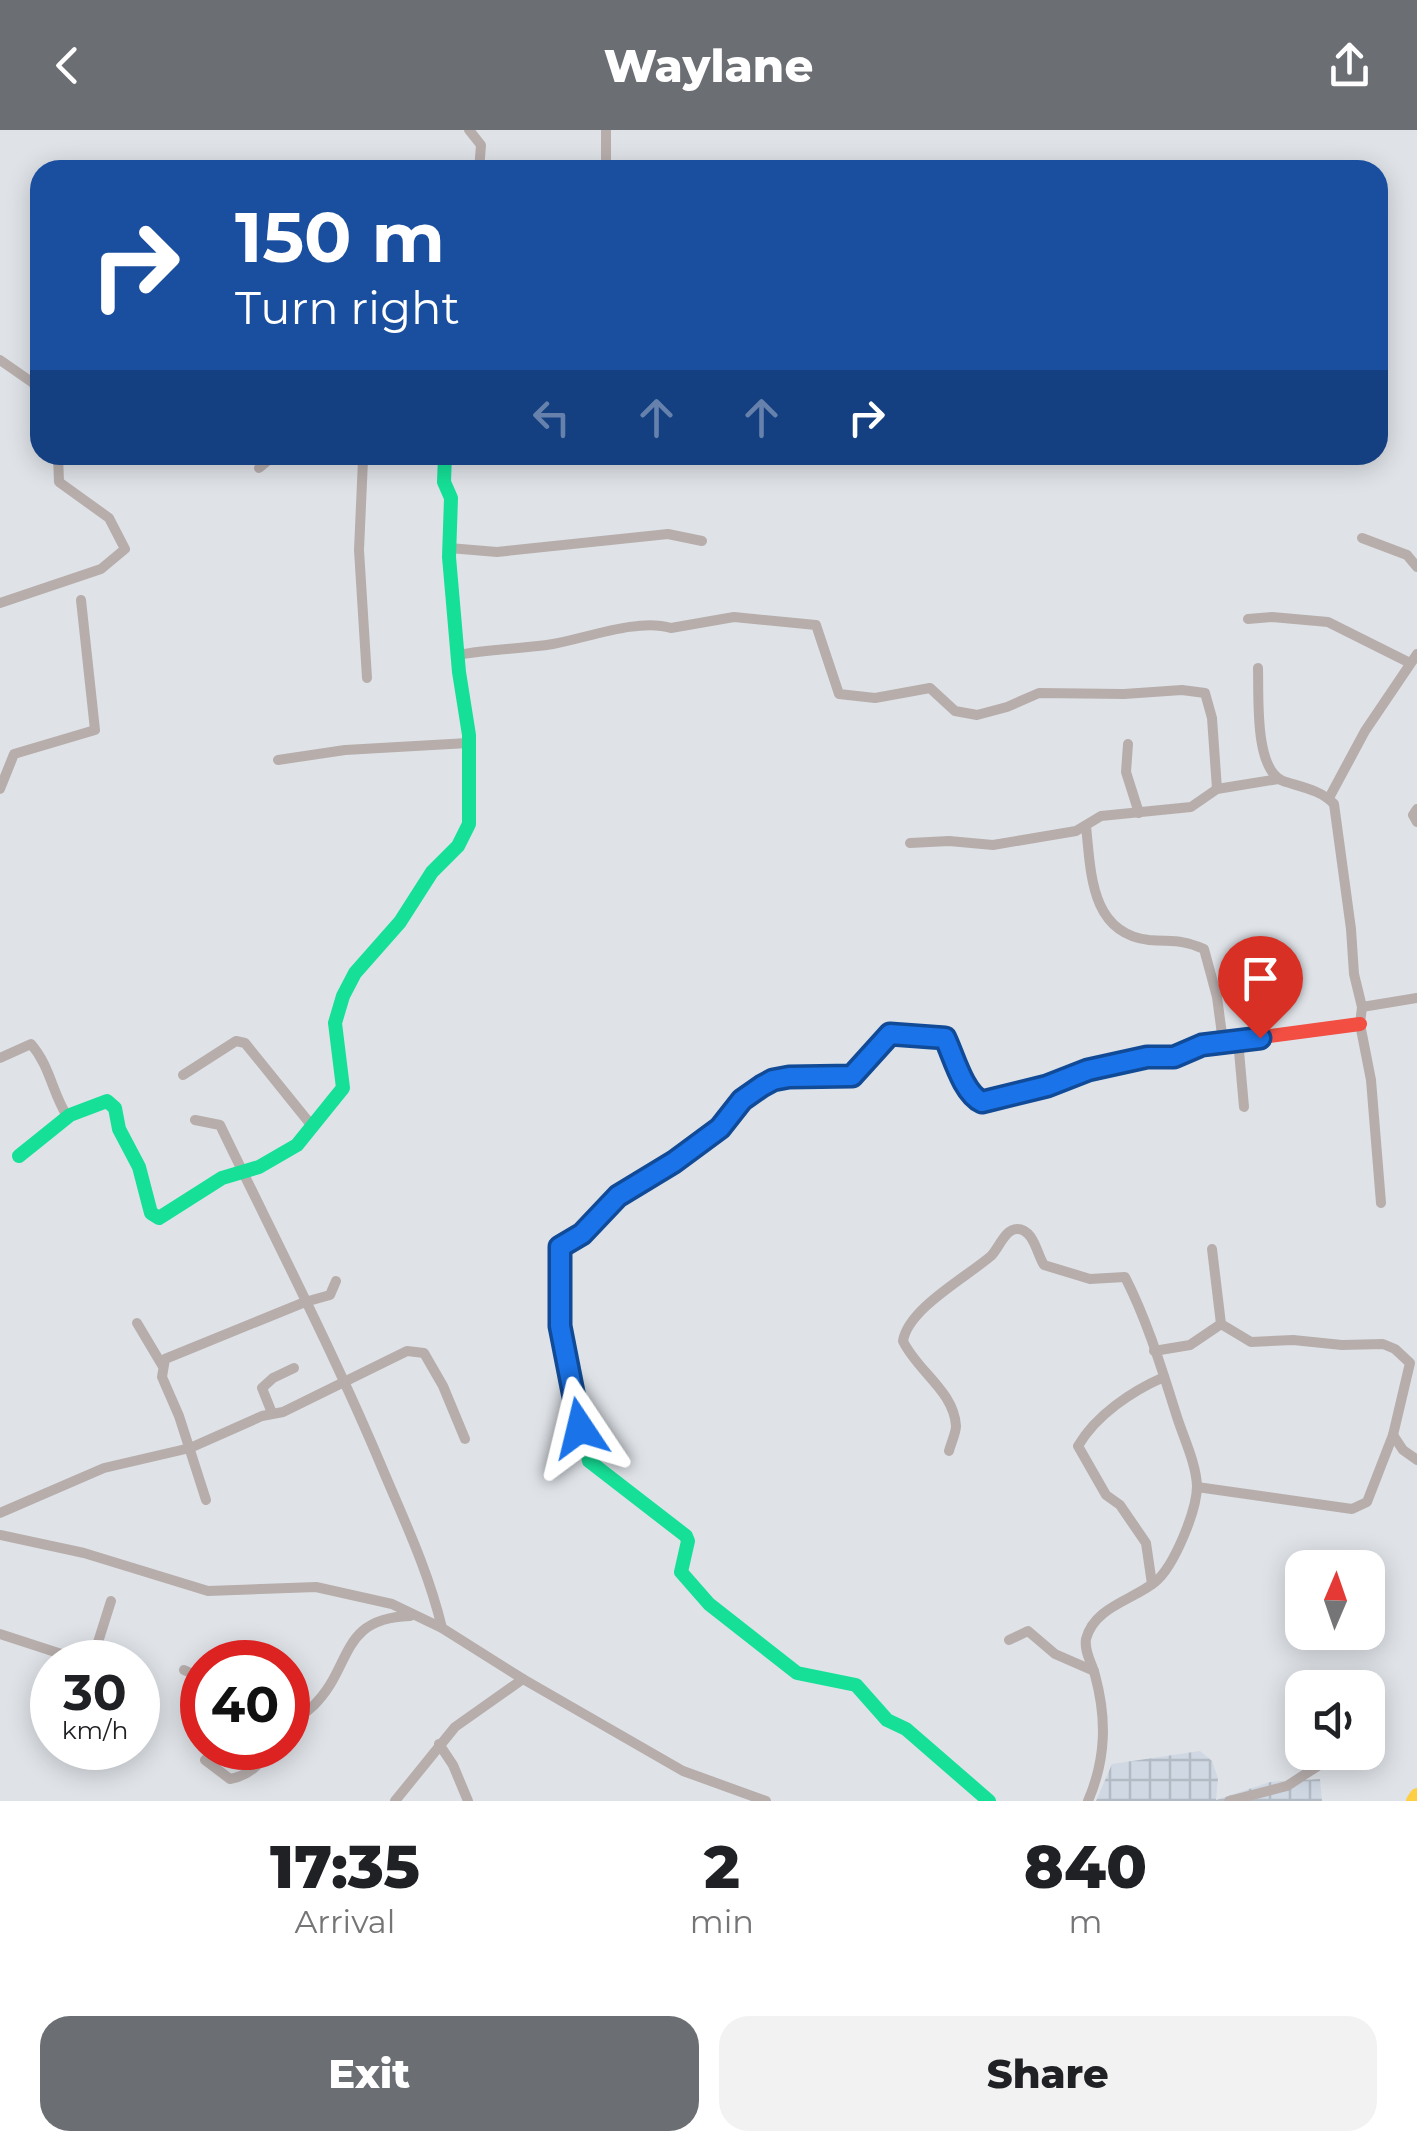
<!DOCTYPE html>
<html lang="en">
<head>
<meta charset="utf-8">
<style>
  body { margin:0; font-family:Montserrat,sans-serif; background:#f2f2f2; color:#202124; height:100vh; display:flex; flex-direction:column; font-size:38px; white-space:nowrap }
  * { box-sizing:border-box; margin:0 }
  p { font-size:32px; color:#757577 }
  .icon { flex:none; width:55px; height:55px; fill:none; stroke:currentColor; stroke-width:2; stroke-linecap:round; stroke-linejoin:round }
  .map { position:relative; height:1671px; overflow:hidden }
  .sheet { display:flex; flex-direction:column; background:#fff; flex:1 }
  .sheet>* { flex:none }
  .guide { position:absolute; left:30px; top:30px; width:1358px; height:305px; border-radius:30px; box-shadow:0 5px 25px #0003; background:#1a4fa0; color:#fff; overflow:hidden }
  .needle { width:65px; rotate:2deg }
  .controls { position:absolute; left:1285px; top:1420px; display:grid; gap:20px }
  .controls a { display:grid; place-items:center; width:100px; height:100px; border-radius:20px; background:#fff; box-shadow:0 5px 25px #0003; font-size:50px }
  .speed { position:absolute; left:30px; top:1510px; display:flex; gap:20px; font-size:50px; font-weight:700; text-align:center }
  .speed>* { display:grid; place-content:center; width:130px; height:130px; border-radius:50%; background:#fff; box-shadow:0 5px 25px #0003; line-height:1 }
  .speed small { font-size:25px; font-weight:400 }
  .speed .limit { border:15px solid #d22; background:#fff; color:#111 }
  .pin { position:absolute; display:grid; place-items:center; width:85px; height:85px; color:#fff; margin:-102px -42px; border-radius:50% 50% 50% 0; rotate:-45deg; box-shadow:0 0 10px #0007 }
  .pin .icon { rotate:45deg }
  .me { position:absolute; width:110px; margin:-55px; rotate:350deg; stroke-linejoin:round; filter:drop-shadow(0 0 8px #0008) }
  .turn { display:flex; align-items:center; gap:35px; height:210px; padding:0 40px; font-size:45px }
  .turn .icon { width:130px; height:130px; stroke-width:2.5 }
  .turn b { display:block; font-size:70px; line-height:85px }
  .lanes { display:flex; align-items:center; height:95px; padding:0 40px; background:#0003; justify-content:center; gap:50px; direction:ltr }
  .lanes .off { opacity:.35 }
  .eta { display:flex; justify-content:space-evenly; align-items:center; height:170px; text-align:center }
  .eta b { font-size:60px; font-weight:800; line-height:70px }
  .primary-button { display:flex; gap:20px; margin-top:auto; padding:20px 40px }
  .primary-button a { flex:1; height:115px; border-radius:30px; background:#6b6e72; color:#fff; font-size:40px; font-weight:800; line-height:115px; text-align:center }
  .primary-button a+a { background:#f2f2f2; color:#202124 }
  header { display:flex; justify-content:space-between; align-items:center; height:130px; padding:0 40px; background:#6b6e72; color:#fff; font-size:45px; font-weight:800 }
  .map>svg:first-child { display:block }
</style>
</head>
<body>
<header><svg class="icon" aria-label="back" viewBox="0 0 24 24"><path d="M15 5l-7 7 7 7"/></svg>Waylane<svg class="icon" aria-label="share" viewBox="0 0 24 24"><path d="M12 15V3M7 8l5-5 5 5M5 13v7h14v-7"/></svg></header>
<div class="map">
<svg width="1417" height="1671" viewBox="0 0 1417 1671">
  <defs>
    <pattern id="industrial-grid" width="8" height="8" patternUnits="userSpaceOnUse" patternTransform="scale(2.5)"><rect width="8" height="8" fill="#cfd8e3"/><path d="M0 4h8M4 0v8" fill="none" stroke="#b2bac3"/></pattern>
  </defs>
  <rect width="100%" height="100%" fill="#dfe3e8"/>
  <path fill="url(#industrial-grid)" d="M 1200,1621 L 1212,1631 L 1218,1648 L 1216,1670 L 1270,1652 L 1320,1649 L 1322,1671 L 1096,1671 L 1112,1634 Z"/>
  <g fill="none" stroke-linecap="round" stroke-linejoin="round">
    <g stroke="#b7aeac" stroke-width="10">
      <path d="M 469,0 L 481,15 L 479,40"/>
      <path d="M 606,0 L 606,40"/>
      <path d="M 0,230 L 33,253 L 40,265"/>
      <path d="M 340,325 L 363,330"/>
      <path d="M 551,325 L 596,330 L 641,325"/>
      <path d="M 259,338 L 271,328 L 283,325"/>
      <path d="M 1362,408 L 1407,425 L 1417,437"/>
      <path d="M 449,418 L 497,422 L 668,404 L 702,411"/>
      <path d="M 0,473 L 101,439 L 125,419 L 109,388 L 59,352 L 58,325"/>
      <path d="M 1248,489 L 1272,487 L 1328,492 L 1410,533"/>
      <path d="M 458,525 C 490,519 522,519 553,514 C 587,508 638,488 671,498 L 734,487 L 816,495 L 839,564 L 875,568 L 930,558 L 955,581 L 977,585 L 1007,577 L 1039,563 L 1124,564 L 1182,560 L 1205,563 L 1212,588 L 1217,659"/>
      <path d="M 1258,538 C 1259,566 1254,639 1283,651 C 1301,657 1321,660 1334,674 L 1351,799 L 1354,844 L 1362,877"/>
      <path d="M 367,548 L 359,420 L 363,330 L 415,325 L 444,328 L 522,325"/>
      <path d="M 1128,614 L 1126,642 L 1139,683"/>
      <path d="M 278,630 L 345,620 L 468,613"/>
      <path d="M 0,659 L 14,624 L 95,600 L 81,470"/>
      <path d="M 1329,668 L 1365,601 L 1417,524"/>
      <path d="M 1417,679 L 1413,685 L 1417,692"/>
      <path d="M 1086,696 C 1091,742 1090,803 1149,810 C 1173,812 1181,809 1204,819 L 1217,867 L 1223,912"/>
      <path d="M 910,713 L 949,711 L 993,715 L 1076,701 L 1101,686 L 1191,677 L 1217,659 L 1278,649"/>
      <path d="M 1238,910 L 1244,977"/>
      <path d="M 0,928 L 31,914 C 50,936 52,962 67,986"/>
      <path d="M 183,945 L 236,911 L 245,913 L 312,996"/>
      <path d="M 195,990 L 220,995 C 275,1109 334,1223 383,1340 C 405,1392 429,1443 442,1498"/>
      <path d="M 1381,1073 L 1371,950 L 1360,894 L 1362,877 L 1417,868"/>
      <path d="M 137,1193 L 162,1235"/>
      <path d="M 1154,1221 L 1190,1215 L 1221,1194 L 1212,1119"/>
      <path d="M 272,1283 L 262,1258 L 273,1248 L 294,1238"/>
      <path d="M 1393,1305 L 1403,1320 L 1417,1330"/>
      <path d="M 949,1321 C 951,1313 956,1303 956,1296 C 954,1261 917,1241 903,1211 C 908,1179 965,1148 991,1126 C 999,1118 1005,1099 1017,1099 C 1034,1099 1037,1125 1044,1135 L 1090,1149 L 1125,1147 C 1148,1192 1163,1243 1178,1290 C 1185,1311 1196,1334 1197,1356 C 1197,1380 1174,1437 1155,1452 C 1133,1470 1094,1477 1086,1509 C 1084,1522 1092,1533 1095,1545 C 1107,1589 1106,1629 1088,1671"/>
      <path d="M 1197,1357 L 1352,1379 L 1367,1372 L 1393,1305 L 1410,1233 L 1395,1219 L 1383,1214 L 1342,1215 L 1293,1210 L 1251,1212 L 1221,1194"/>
      <path d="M 206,1370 L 179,1286 L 162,1247 L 165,1229 L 305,1172 L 330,1165 L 336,1151"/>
      <path d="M 0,1383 L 104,1338 L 190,1318 L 262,1286 L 283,1282 L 407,1221 L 424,1223 L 443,1256 L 465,1309"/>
      <path d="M 0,1405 L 84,1423 L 208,1461 L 316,1457 L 392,1474 L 442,1498 L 523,1549 L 683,1641 L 766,1671"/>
      <path d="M 1152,1454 L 1146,1413 L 1120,1375 L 1106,1365 L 1078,1316 C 1096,1285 1132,1261 1164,1247"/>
      <path d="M 0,1504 L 86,1532 L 93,1528 L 111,1471"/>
      <path d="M 1009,1510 L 1028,1501 L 1055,1524 L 1094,1541"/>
      <path d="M 184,1540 L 202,1548"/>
      <path d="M 288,1596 C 295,1589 305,1584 313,1576 C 353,1538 338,1488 410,1486"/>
      <path d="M 439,1614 L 453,1635 L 468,1671"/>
      <path d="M 205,1630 L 230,1649 C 251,1645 259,1634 272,1618"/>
      <path d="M 395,1671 L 455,1597 L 523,1549"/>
      <path d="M 1229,1671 L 1287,1656 L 1327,1630"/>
    </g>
    <g stroke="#16e098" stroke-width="14">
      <path d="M 929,907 L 890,904 L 852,946 L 789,947 L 762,956 L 742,970 L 720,998 L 618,1066 L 582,1103 L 560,1117 L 560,1196 L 589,1331 L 686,1406 L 688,1411 L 681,1442 L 709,1474 L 797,1543 L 856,1555 L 887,1590 L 906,1599 L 989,1671"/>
      <path d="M 19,1026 L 70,985 L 107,971 L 115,978 L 119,999 L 139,1037 L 151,1083 L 159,1088 L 222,1048 L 259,1037 L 297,1015 L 343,958 L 335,893 L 343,866 L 355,843 L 400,792 L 432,742 L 458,716 L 469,694 L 469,605 L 459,542 L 449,427 L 451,368 L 444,352 L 445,325"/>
    </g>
    <path stroke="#ffcf43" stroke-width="14" d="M 1413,1671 L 1417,1665"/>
    <path stroke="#f24e42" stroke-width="14" d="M 929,907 L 945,908 L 964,953 L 982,973 L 1047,956 L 1088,940 L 1147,927 L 1175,927 L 1202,915 L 1360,894"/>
  </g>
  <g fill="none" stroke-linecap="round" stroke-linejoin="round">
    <g stroke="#114b97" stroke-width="25">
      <path id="route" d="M 580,1298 L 560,1196 L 560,1117 L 582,1104 L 618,1066 L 674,1032 L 720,998 L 742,970 L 762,956 L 773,950 L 789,947 L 852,946 L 890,904 L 945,908 C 954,927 963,963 982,972 L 1047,956 L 1088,940 L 1147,927 L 1174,927 L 1202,915 L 1260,908"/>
    </g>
    <use href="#route" stroke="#1a73e8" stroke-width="18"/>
  </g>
</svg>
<div class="controls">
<a><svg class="needle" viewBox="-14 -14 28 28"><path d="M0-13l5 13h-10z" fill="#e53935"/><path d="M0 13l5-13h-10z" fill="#757577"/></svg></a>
<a><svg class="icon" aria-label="sound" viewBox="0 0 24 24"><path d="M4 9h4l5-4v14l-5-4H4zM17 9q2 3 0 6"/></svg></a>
</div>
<div class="speed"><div>30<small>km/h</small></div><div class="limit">40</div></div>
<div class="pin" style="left:1260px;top:908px;background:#d93025"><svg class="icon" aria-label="arrive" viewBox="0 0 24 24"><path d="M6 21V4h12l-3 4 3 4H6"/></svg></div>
<svg class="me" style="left:580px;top:1298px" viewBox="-20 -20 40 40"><path d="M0-17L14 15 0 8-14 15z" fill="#1a73e8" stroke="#fff" stroke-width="4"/></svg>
<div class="guide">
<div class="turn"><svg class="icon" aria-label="right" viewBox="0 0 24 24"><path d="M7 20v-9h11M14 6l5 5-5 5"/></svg><div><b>150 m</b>Turn right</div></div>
<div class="lanes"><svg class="icon off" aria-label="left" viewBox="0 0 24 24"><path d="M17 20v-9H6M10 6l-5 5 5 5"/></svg><svg class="icon off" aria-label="ahead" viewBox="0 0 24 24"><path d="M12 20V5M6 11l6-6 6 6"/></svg><svg class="icon off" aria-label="ahead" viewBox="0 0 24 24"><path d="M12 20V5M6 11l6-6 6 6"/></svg><svg class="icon" aria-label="right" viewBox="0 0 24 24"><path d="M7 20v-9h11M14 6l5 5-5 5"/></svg></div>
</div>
</div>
<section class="sheet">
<div class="eta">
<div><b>17:35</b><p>Arrival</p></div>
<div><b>2</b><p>min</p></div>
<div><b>840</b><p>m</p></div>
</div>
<div class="primary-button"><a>Exit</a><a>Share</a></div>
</section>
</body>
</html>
